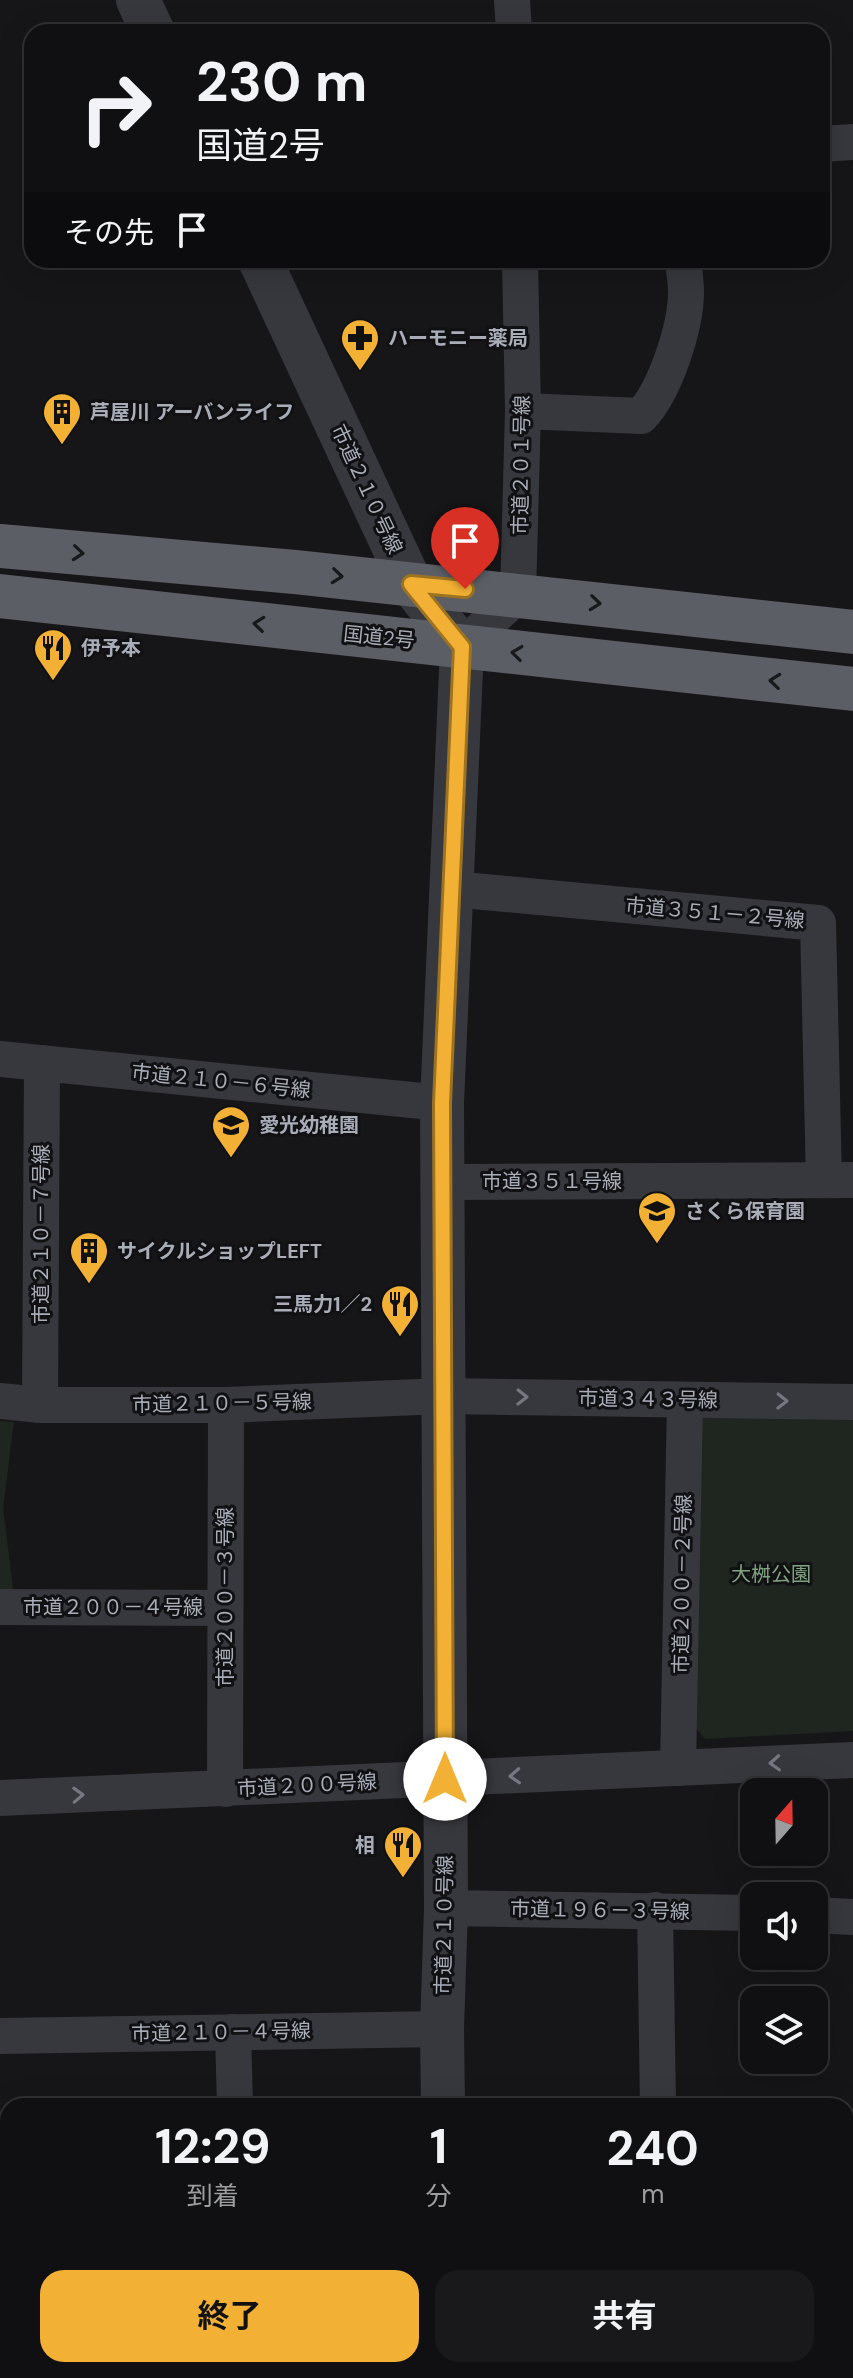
<!DOCTYPE html>
<html lang="ja">
<head>
<meta charset="utf-8">
<style>
  body { margin:0; font-family:"DM Sans","Noto Sans JP",sans-serif; background:#19191b; color:#f1f3f6; height:100vh; display:flex; flex-direction:column; font-size:30px; white-space:nowrap }
  * { box-sizing:border-box; margin:0 }
  p { font-size:26px; color:#9c9d9f }
  .icon { flex:none; width:44px; height:44px; fill:none; stroke:currentColor; stroke-width:2; stroke-linecap:round; stroke-linejoin:round }
  .map { position:relative; flex:1; overflow:hidden }
  .sheet { position:absolute; left:0px; top:2098px; width:854px; height:280px; display:flex; flex-direction:column; background:#101012; border-radius:24px 24px 0 0; box-shadow:0 8px 32px #0002,0 0 0 2px #303032 }
  .sheet>* { flex:none }
  .hud { position:absolute; left:24px; top:24px; width:806px; height:244px; border-radius:24px; box-shadow:0 8px 32px #0002,0 0 0 2px #303032; background:#101012; color:#f1f3f6; overflow:hidden }
  .needle { width:52px; rotate:20deg }
  .controls { position:absolute; left:740px; top:1778px; display:grid; gap:16px }
  .controls a { display:grid; place-items:center; width:88px; height:88px; border-radius:16px; background:#101012; box-shadow:0 8px 32px #0002,0 0 0 2px #303032; font-size:40px }
  .pin { position:absolute; display:grid; place-items:center; width:68px; height:68px; color:#fff; margin:-82px -34px; border-radius:50% 50% 50% 0; rotate:-45deg; box-shadow:0 0 8px #0007 }
  .pin .icon { rotate:45deg }
  .me { position:absolute; width:88px; margin:-44px; rotate:0deg; stroke-linejoin:round; filter:drop-shadow(0 0 6px #0008) }
  .turn { display:flex; align-items:center; gap:28px; height:168px; padding:0 40px; font-size:36px }
  .turn .icon { width:104px; height:104px; stroke-width:2.5 }
  .turn b { display:block; font-size:56px; line-height:68px }
  .then { display:flex; align-items:center; height:76px; padding:0 40px; background:#0003; gap:16px; font-size:30px }
  .eta { display:flex; justify-content:space-evenly; align-items:center; height:136px; text-align:center }
  .eta b { font-size:48px; font-weight:700; line-height:56px }
  .cta { display:flex; gap:16px; margin-top:auto; padding:16px 40px }
  .cta a { flex:1; height:92px; border-radius:24px; background:#f2b134; color:#111; font-size:32px; font-weight:700; line-height:92px; text-align:center }
  .cta a+a { background:#19191b; color:#f1f3f6 }
  .map>svg:first-child { display:block }
</style>
</head>
<body>
<div class="map">
<svg width="853" height="2378" viewBox="0 0 853 2378">
  <rect width="100%" height="100%" fill="#161618"/>
  <g fill="#1e261f">
    <path d="M 707,1414 L 853,1415 L 853,1731 L 705,1739 L 688,1719 L 692,1429 Z"/>
    <path d="M 0,1421 L 14,1422 L 3,1509 L 14,1595 L 0,1595 Z"/>
  </g>
  <g fill="none" stroke-linecap="round" stroke-linejoin="round">
    <g stroke="#37383d" stroke-width="36">
      <path d="M 512,0 L 514,32"/>
      <path d="M 822,144 L 853,142"/>
      <path d="M 523,411 L 641,416 C 665,391 686,327 686,292 C 686,281 684,270 683,260"/>
      <path d="M 462,647 L 518,595 L 523,411 L 520,260"/>
      <path d="M 452,889 L 818,923 L 824,1180"/>
      <path d="M 0,1059 L 442,1103"/>
      <path d="M 443,1182 L 853,1180"/>
      <path d="M 0,1401 L 40,1405 L 226,1405 L 444,1396 L 853,1402"/>
      <path d="M 40,1405 L 42,1063"/>
      <path d="M 0,1607 L 225,1608"/>
      <path d="M 678,1768 L 685,1400"/>
      <path d="M 225,1789 L 226,1405"/>
      <path d="M 0,1798 L 853,1760"/>
      <path d="M 446,1908 L 754,1913"/>
      <path d="M 655,1910 L 658,2106"/>
      <path d="M 814,1915 L 853,1917"/>
      <path d="M 233,2032 L 235,2106"/>
      <path d="M 0,2036 L 442,2029"/>
      <path d="M 846,2153 L 853,2154"/>
      <path d="M 0,2296 L 8,2297"/>
      <path d="M 652,2378 L 652,2370"/>
    </g>
    <g stroke="#37383d" stroke-width="44">
      <path d="M 138,0 L 153,32"/>
      <path d="M 260,260 L 411,584 L 462,647 L 442,1103 L 446,1908 L 442,2029 L 443,2106"/>
      <path d="M 446,2370 L 446,2378"/>
    </g>
    <g stroke="#5b5e65" stroke-width="44">
      <path d="M 0,546 L 295,572 L 853,632"/>
      <path d="M 0,596 L 853,689"/>
    </g>
  </g>
  <defs><path id="oneway-chevron" d="M-2-3.5L2.5 0L-2 3.5" fill="none" stroke-width="1.6" stroke-linecap="round" stroke-linejoin="round" transform="scale(2)"/></defs>
  <g stroke="#18191b">
    <use href="#oneway-chevron" transform="translate(78 553) rotate(5)"/>
    <use href="#oneway-chevron" transform="translate(337 576) rotate(6)"/>
    <use href="#oneway-chevron" transform="translate(595 603) rotate(6)"/>
    <use href="#oneway-chevron" transform="translate(259 624) rotate(-174)"/>
    <use href="#oneway-chevron" transform="translate(517 653) rotate(-173)"/>
    <use href="#oneway-chevron" transform="translate(775 681) rotate(-174)"/>
  </g>
  <g stroke="#757881">
    <use href="#oneway-chevron" transform="translate(522 1397) rotate(1)"/>
    <use href="#oneway-chevron" transform="translate(782 1401) rotate(1)"/>
    <use href="#oneway-chevron" transform="translate(775 1763) rotate(177)"/>
    <use href="#oneway-chevron" transform="translate(515 1776) rotate(177)"/>
    <use href="#oneway-chevron" transform="translate(78 1795) rotate(-2)"/>
  </g>
  <g fill="none" stroke-linecap="round" stroke-linejoin="round">
    <g stroke="#9d7322" stroke-width="20">
      <path id="route" d="M 445,1779 L 442,1103 L 462,647 L 411,584 L 465,589"/>
    </g>
    <use href="#route" stroke="#f2b134" stroke-width="14"/>
  </g>
  <defs>
    <g id="pharmacy-pin" transform="scale(2)"><path d="M0 17L-7.5 6A9.5 9.5 0 1 1 7.5 6Z" fill="#f2b134" stroke="#111113"/><path d="M-2-6h4v4h4v4h-4v4h-4v-4h-4v-4h4Z" fill="#111"/></g>
    <g id="building-pin" transform="scale(2)"><path d="M0 17L-7.5 6A9.5 9.5 0 1 1 7.5 6Z" fill="#f2b134" stroke="#111113"/><path d="M-4-6H4V6H1V3H-1V6H-4ZM-2.5-4.3h1.7v1.8h-1.7ZM.8-4.3h1.7v1.8H.8ZM-2.5-1h1.7V.8h-1.7ZM.8-1h1.7V.8H.8Z" fill="#111"/></g>
    <g id="restaurant-pin" transform="scale(2)"><path d="M0 17L-7.5 6A9.5 9.5 0 1 1 7.5 6Z" fill="#f2b134" stroke="#111113"/><path d="M-5-6h1v4h1v-4h1v4h1v-4h1v5L-1.5 .5V6h-2V.5L-5-1ZM5-6V6H3V1.5H1.5Q1.5-4 5-6Z" fill="#111"/></g>
    <g id="school-pin" transform="scale(2)"><path d="M0 17L-7.5 6A9.5 9.5 0 1 1 7.5 6Z" fill="#f2b134" stroke="#111113"/><path d="M0-5L7-2L0 1L-7-2ZM-4 1L0 2.5L4 1V4Q0 6-4 4Z" fill="#111"/></g>
  </defs>
  <g fill-rule="evenodd">
    <use href="#pharmacy-pin" x="360" y="338"/>
    <use href="#building-pin" x="62" y="412"/>
    <use href="#restaurant-pin" x="53" y="648"/>
    <use href="#school-pin" x="231" y="1125"/>
    <use href="#school-pin" x="657" y="1211"/>
    <use href="#building-pin" x="89" y="1251"/>
    <use href="#restaurant-pin" x="400" y="1304"/>
    <use href="#restaurant-pin" x="403" y="1845"/>
  </g>
  <g text-anchor="middle" dominant-baseline="central" stroke-width="6" stroke-linejoin="round" paint-order="stroke">
    <g font-size="20" font-weight="bold" fill="#a8adb8" stroke="#111113" text-anchor="start">
      <text x="388" y="338">ハーモニー薬局</text>
      <text x="90" y="412">芦屋川 アーバンライフ</text>
      <text x="81" y="648">伊予本</text>
      <text x="259" y="1125">愛光幼稚園</text>
      <text x="685" y="1211">さくら保育園</text>
      <text x="117" y="1251">サイクルショップLEFT</text>
      <text x="372" y="1304" text-anchor="end">三馬力1／2</text>
      <text x="375" y="1845" text-anchor="end">相</text>
    </g>
    <g font-size="20" fill="#a8adb8" stroke="#111113">
      <text transform="translate(521 465) rotate(-89)">市道２０１号線</text>
      <text transform="translate(367 489) rotate(65)">市道２１０号線</text>
      <text transform="translate(379 637) rotate(6)">国道2号</text>
      <text transform="translate(715 913) rotate(5)">市道３５１－２号線</text>
      <text transform="translate(221 1081) rotate(6)">市道２１０－６号線</text>
      <text x="552" y="1181">市道３５１号線</text>
      <text transform="translate(41 1234) rotate(-90)">市道２１０－７号線</text>
      <text transform="translate(648 1399) rotate(1)">市道３４３号線</text>
      <text transform="translate(222 1403) rotate(-1)">市道２１０－５号線</text>
      <text transform="translate(682 1584) rotate(-89)">市道２００－２号線</text>
      <text transform="translate(225 1597) rotate(-90)">市道２００－３号線</text>
      <text x="113" y="1607">市道２００－４号線</text>
      <text transform="translate(307 1785) rotate(-3)">市道２００号線</text>
      <text transform="translate(600 1910) rotate(1)">市道１９６－３号線</text>
      <text transform="translate(444 1925) rotate(-89)">市道２１０号線</text>
      <text transform="translate(221 2032) rotate(-1)">市道２１０－４号線</text>
    </g>
    <g font-size="20" fill="#7fa381" stroke="#111113">
      <text x="771" y="1574">大桝公園</text>
    </g>
  </g>
</svg>
<div class="controls">
<a><svg class="needle" viewBox="-14 -14 28 28"><path d="M0-13l5 13h-10z" fill="#e53935"/><path d="M0 13l5-13h-10z" fill="#9c9d9f"/></svg></a>
<a><svg class="icon" aria-label="sound" viewBox="0 0 24 24"><path d="M4 9h4l5-4v14l-5-4H4zM17 9q2 3 0 6"/></svg></a>
<a><svg class="icon" aria-label="layers" viewBox="0 0 24 24"><path d="M12 4l9 5-9 5-9-5zM3 14l9 5 9-5"/></svg></a>
</div>
<div class="pin" style="left:465px;top:589px;background:#d93025"><svg class="icon" aria-label="arrive" viewBox="0 0 24 24"><path d="M6 21V4h12l-3 4 3 4H6"/></svg></div>
<svg class="me" style="left:445px;top:1779px" viewBox="-20 -20 40 40"><circle r="19" fill="#fff"/><path d="M0-13L10 11 0 6-10 11z" fill="#f2b134"/></svg>
<div class="hud">
<div class="turn"><svg class="icon" aria-label="right" viewBox="0 0 24 24"><path d="M7 20v-9h11M14 6l5 5-5 5"/></svg><div><b>230 m</b>国道2号</div></div>
<div class="then">その先<svg class="icon" aria-label="arrive" viewBox="0 0 24 24"><path d="M6 21V4h12l-3 4 3 4H6"/></svg></div>
</div>
<section class="sheet">
<div class="eta">
<div><b>12:29</b><p>到着</p></div>
<div><b>1</b><p>分</p></div>
<div><b>240</b><p>m</p></div>
</div>
<div class="cta"><a>終了</a><a>共有</a></div>
</section>
</div>
</body>
</html>
